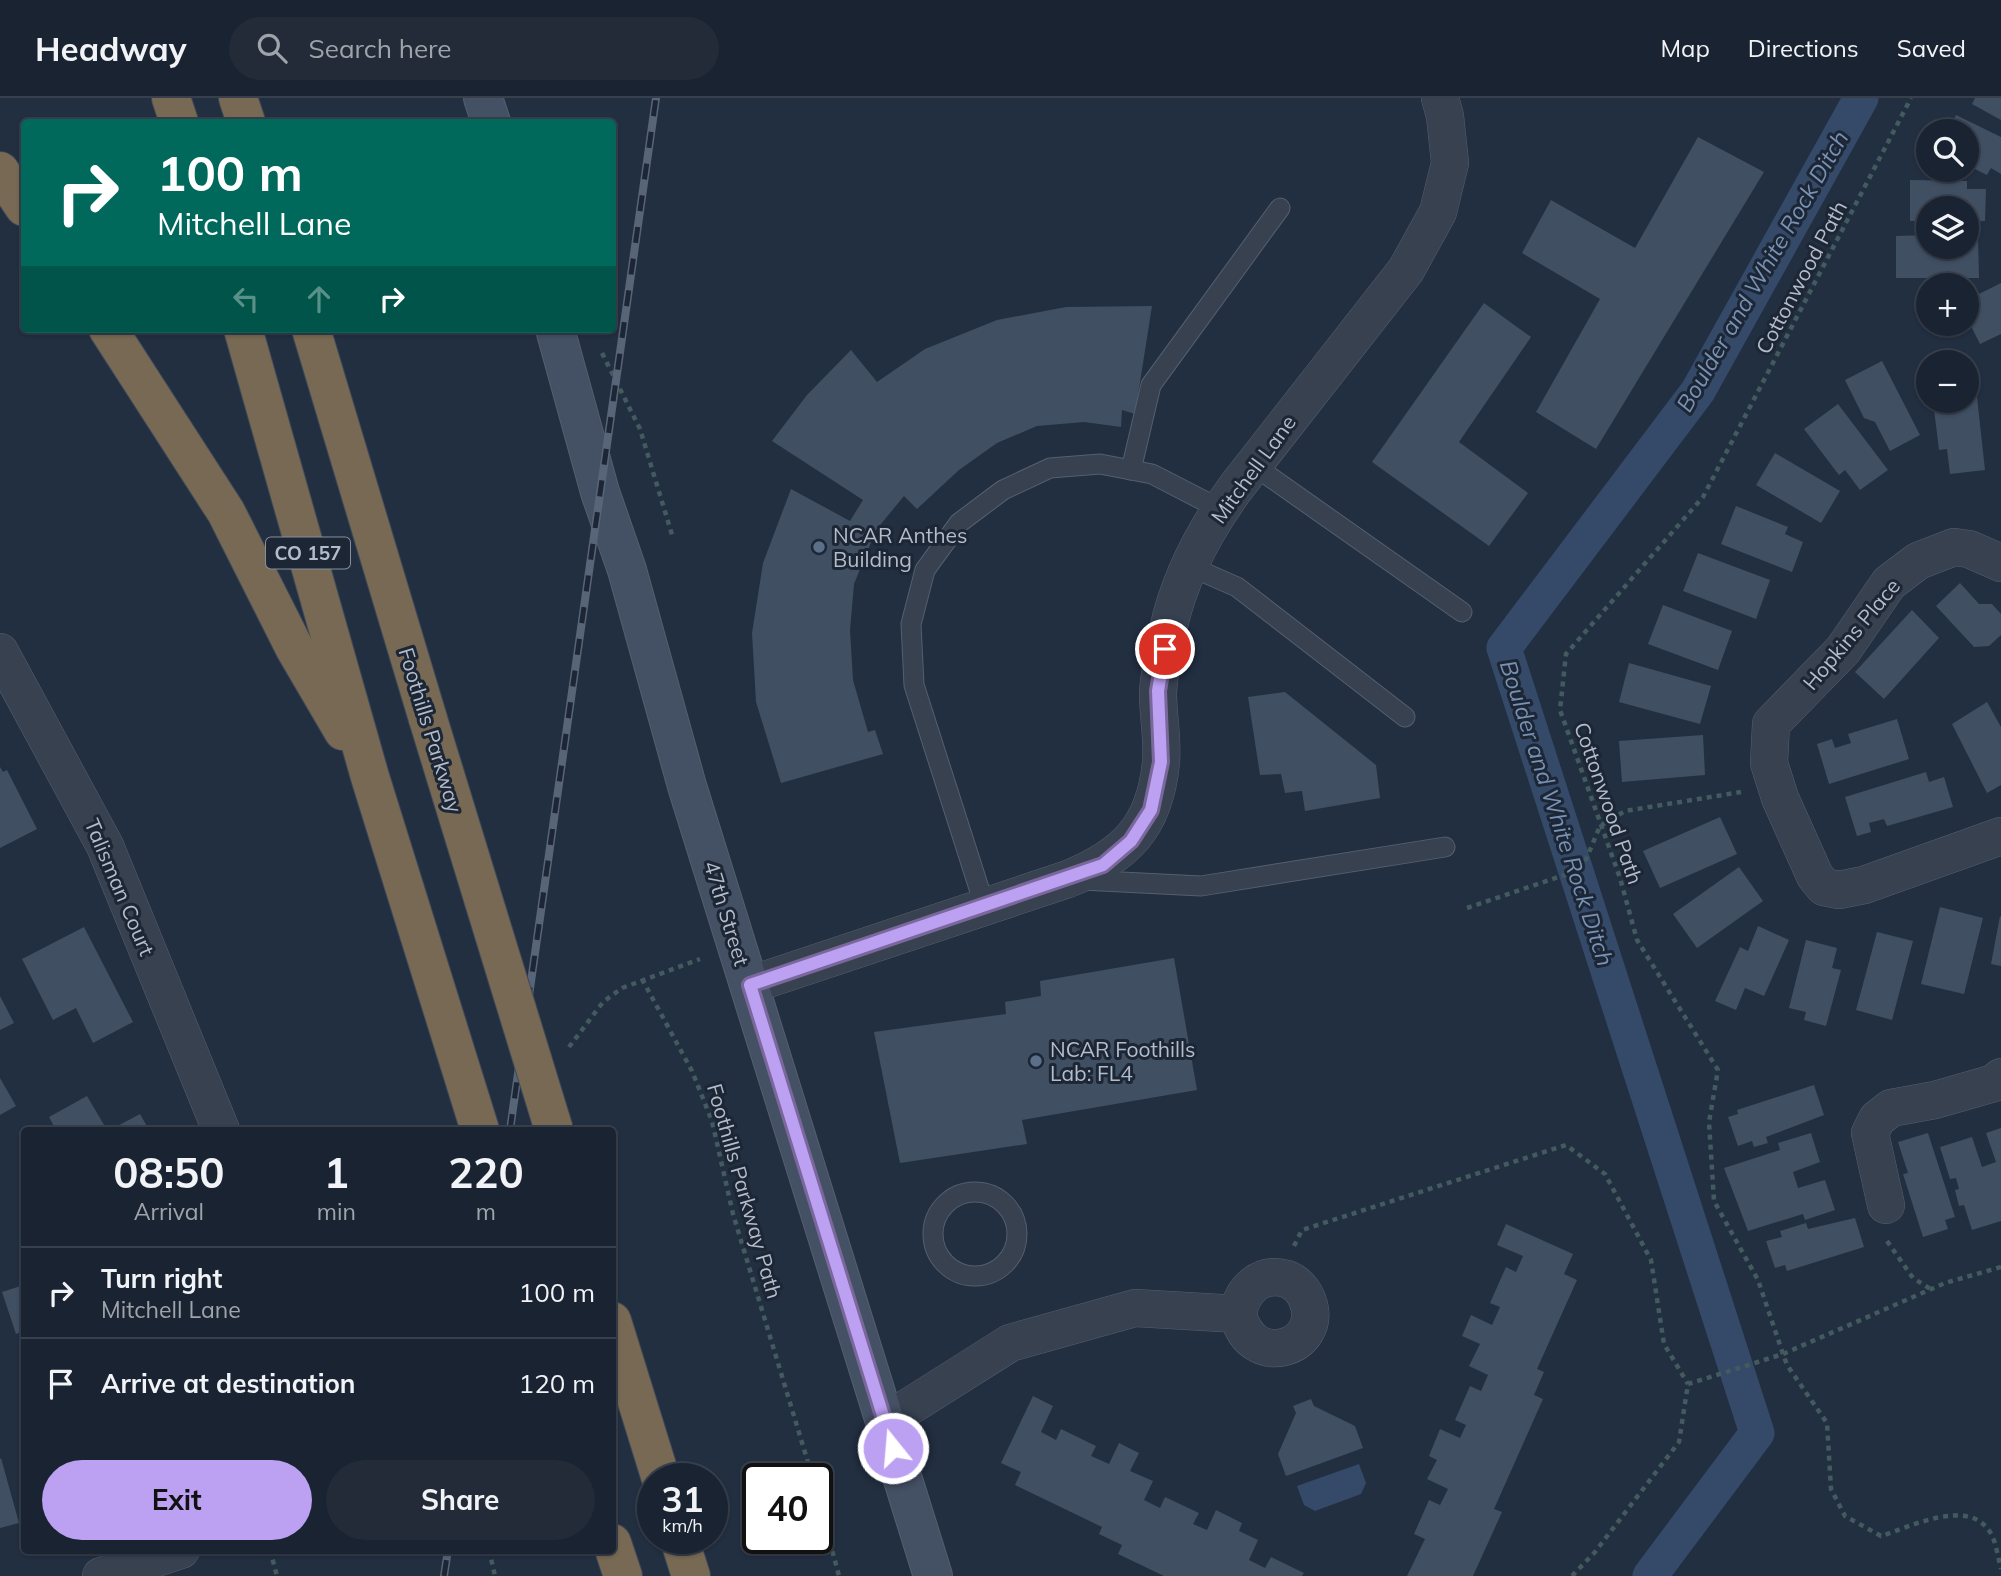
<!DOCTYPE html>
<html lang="en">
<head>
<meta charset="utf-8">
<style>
  body { margin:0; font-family:Mulish,sans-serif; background:#232b39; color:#f1f3f6; height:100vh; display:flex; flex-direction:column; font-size:26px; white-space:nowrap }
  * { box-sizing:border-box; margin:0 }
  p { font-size:23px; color:#9fa4ab }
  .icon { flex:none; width:38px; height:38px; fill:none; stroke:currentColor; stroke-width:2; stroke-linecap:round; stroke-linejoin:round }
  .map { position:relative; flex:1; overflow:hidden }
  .panel { position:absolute; left:21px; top:1029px; width:595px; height:427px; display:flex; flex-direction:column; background:#1a2331; border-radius:7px; box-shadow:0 2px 5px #0004,0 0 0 2px #38404d }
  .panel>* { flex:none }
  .hud { position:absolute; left:21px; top:21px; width:595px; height:214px; border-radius:7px; box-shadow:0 2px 5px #0004,0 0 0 2px #38404d; background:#00695c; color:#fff; overflow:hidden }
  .tools { position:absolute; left:1916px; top:21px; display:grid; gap:14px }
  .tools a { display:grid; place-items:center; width:63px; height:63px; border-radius:50%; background:#1a2331; box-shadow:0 2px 5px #0004,0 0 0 2px #38404d; font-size:35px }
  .speed { position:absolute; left:637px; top:1365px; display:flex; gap:14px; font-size:35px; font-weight:700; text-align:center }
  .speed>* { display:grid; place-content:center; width:91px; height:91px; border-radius:50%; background:#1a2331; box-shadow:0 2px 5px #0004,0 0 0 2px #38404d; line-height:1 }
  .speed small { font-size:18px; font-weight:400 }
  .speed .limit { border:4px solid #111; border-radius:10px; background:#fff; color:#111 }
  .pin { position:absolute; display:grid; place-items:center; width:60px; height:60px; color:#fff; margin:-30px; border:4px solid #fff; border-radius:50%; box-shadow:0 2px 7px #0007 }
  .me { position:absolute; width:77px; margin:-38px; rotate:343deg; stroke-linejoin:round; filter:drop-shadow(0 0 5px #0008) }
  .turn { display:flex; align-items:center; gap:24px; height:147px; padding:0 21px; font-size:32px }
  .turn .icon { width:91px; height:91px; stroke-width:2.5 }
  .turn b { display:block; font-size:49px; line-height:60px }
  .lanes { display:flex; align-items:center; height:66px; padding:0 21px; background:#0003; justify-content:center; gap:35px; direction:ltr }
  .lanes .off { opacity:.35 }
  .eta { display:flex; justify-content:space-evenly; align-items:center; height:119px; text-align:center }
  .eta b { font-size:42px; font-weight:700; line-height:49px }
  .action { display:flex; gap:14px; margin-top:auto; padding:14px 21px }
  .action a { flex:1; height:80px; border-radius:42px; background:#bca0f2; color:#111; font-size:28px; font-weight:700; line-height:80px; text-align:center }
  .action a+a { background:#232b39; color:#f1f3f6 }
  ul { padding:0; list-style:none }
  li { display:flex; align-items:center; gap:21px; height:91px; padding:0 21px; border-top:2px solid #38404d }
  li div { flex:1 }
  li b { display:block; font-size:26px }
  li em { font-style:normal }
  header { display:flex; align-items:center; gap:42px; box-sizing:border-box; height:98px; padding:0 35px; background:#1a2331; border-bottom:2px solid #38404d }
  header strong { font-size:33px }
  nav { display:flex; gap:38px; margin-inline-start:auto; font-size:24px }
  .search { width:490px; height:63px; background:#232b39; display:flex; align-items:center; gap:18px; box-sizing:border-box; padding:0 24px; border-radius:38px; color:#9fa4ab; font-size:26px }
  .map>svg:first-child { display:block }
</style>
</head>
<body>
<header>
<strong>Headway</strong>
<div class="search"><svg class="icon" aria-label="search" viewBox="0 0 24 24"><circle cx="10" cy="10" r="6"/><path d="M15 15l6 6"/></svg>Search here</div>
<nav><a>Map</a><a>Directions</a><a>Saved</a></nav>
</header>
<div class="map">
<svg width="2001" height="1478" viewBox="0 0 2001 1478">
  <rect width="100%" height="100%" fill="#222f41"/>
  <path fill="#354a69" d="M 1359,1366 L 1366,1385 L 1361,1396 L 1315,1413 L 1304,1407 L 1297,1388 Z"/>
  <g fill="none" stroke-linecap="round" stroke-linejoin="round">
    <path stroke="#354a69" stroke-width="35" d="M 1650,1478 L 1757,1335 L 1504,550 L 1698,293 L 1861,0"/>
  </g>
  <g fill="#414f63">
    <path d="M 1975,0 L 2001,0 L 2001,22 L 1972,6 Z"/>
    <path d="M 1956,17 L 2001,39 L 2001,76 L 1991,70 L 1987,77 L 1967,67 L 1967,33 L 1948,33 Z"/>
    <path d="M 1698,39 L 1764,74 L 1596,351 L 1536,314 L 1600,201 L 1522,155 L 1551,102 L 1635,150 Z"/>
    <path d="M 1910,82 L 1967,83 L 1967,91 L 1986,91 L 1985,123 L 1967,123 L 1967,110 L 1928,110 L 1928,123 L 1910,123 Z"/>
    <path d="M 1928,137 L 1928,149 L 1967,149 L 1967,137 L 1978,137 L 1979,180 L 1896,180 L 1896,138 Z"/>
    <path d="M 2001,185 L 2001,236 L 1980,246 L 1967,220 L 1967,202 Z"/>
    <path d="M 1484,205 L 1531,239 L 1459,344 L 1528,395 L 1489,448 L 1372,364 Z"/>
    <path d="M 1152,208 L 1135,316 L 1122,312 L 1121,329 L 1084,324 L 1037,328 L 997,345 L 959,372 L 917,411 L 904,398 L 876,432 L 854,486 L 850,532 L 853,582 L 868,634 L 875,632 L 883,656 L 781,685 L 756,604 L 752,535 L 763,465 L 791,391 L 850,423 L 863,402 L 772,343 L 807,297 L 851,252 L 877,284 L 925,251 L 997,222 L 1066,209 Z"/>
    <path d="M 1882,263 L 1920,337 L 1890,353 L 1875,324 L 1864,320 L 1845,282 Z"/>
    <path d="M 1976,290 L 1985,372 L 1950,376 L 1947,351 L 1939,352 L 1933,303 L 1967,303 L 1967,291 Z"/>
    <path d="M 1838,306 L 1888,372 L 1860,392 L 1845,372 L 1839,377 L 1804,331 Z"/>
    <path d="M 1775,355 L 1840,393 L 1821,425 L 1756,387 Z"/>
    <path d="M 1736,408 L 1788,429 L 1785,436 L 1803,444 L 1792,474 L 1721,446 Z"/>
    <path d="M 1698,455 L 1770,482 L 1756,521 L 1683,493 Z"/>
    <path d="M 1960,485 L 1979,506 L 1992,506 L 2001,516 L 2001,537 L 1989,548 L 1974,549 L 1936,508 Z"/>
    <path d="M 1663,507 L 1732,533 L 1718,572 L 1648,546 Z"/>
    <path d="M 1912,512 L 1939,540 L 1884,601 L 1855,574 Z"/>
    <path d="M 1629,565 L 1711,588 L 1700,626 L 1619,604 Z"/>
    <path d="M 1285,594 L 1376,667 L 1380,700 L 1305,713 L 1302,693 L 1285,695 L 1281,676 L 1260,677 L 1248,599 Z"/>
    <path d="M 1987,604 L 2001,629 L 2001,687 L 1987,695 L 1952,626 Z"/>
    <path d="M 1897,621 L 1909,661 L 1829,686 L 1817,646 L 1832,641 L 1835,650 L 1851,645 L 1848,636 Z"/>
    <path d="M 1703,637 L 1705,677 L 1622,684 L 1619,643 Z"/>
    <path d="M 0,669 L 3,674 L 7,672 L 37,731 L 0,750 Z"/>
    <path d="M 1926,674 L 1929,684 L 1944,679 L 1953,709 L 1887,728 L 1884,721 L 1869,725 L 1871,734 L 1857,738 L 1845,699 Z"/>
    <path d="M 1720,719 L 1737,756 L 1660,790 L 1643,753 Z"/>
    <path d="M 1739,769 L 1763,803 L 1697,850 L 1673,816 Z"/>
    <path d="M 1940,809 L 1983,820 L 1964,896 L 1921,886 Z"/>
    <path d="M 2000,818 L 2001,819 L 2001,868 L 1991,866 Z"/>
    <path d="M 1758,828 L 1789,842 L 1764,898 L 1745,890 L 1736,912 L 1715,903 L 1740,849 L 1748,853 Z"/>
    <path d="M 84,829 L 133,924 L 93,945 L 76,910 L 53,922 L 22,861 Z"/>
    <path d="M 1877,834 L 1913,843 L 1892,922 L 1856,912 Z"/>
    <path d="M 1806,842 L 1837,850 L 1832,870 L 1841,872 L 1826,928 L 1804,922 L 1806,914 L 1789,910 Z"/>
    <path d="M 1174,860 L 1197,992 L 1022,1022 L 1027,1046 L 900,1065 L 874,934 L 1006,916 L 1005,904 L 1041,898 L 1040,883 Z"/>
    <path d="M 0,898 L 14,925 L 0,932 Z"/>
    <path d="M 0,980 L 16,1008 L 0,1017 Z"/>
    <path d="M 1814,987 L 1824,1017 L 1766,1039 L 1768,1045 L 1754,1049 L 1752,1043 L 1738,1048 L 1728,1019 L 1738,1016 L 1737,1012 Z"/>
    <path d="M 87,998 L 107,1032 L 56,1032 L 49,1019 Z"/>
    <path d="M 140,1016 L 149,1032 L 110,1032 Z"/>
    <path d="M 2001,1030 L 2001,1123 L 1972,1132 L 1964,1107 L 1959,1108 L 1955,1092 L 1959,1091 L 1956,1080 L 1950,1081 L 1940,1049 L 1972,1039 L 1982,1069 L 1996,1064 L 1986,1035 Z"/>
    <path d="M 1811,1035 L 1820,1064 L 1793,1074 L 1798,1090 L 1825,1082 L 1835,1112 L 1805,1122 L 1803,1116 L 1748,1133 L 1724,1070 L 1780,1052 L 1778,1045 Z"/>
    <path d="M 1928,1035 L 1955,1119 L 1945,1122 L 1948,1131 L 1923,1139 L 1903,1076 L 1908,1075 L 1898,1044 Z"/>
    <path d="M 1855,1120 L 1864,1149 L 1787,1173 L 1785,1167 L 1775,1170 L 1766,1143 L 1782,1139 L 1780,1133 L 1806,1125 L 1808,1131 Z"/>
    <path d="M 1506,1126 L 1573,1156 L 1564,1176 L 1577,1182 L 1537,1271 L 1544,1274 L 1534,1297 L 1543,1301 L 1494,1411 L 1502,1414 L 1473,1478 L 1407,1478 L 1425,1441 L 1414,1436 L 1429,1402 L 1440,1407 L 1448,1391 L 1427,1381 L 1437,1362 L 1429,1358 L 1440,1331 L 1460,1340 L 1466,1327 L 1455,1322 L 1470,1288 L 1481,1293 L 1488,1277 L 1469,1268 L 1480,1246 L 1462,1238 L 1471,1217 L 1492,1227 L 1500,1209 L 1490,1205 L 1506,1169 L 1516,1174 L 1523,1158 L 1497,1147 Z"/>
    <path d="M 24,1187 L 24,1233 L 16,1236 L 2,1194 Z"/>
    <path d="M 1033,1298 L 1053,1308 L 1041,1334 L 1056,1342 L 1061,1331 L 1096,1348 L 1091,1358 L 1109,1366 L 1119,1345 L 1139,1355 L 1130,1373 L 1153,1383 L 1144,1402 L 1160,1410 L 1165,1399 L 1199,1415 L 1193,1426 L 1207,1432 L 1216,1412 L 1242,1425 L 1239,1433 L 1258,1442 L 1249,1462 L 1265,1470 L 1271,1459 L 1304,1475 L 1302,1478 L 1164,1478 L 1118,1456 L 1122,1447 L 1099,1436 L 1102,1429 L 1015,1387 L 1021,1374 L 1001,1365 Z"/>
    <path d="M 1311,1301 L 1314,1308 L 1355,1328 L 1363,1350 L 1286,1378 L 1278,1356 L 1296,1315 L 1293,1308 Z"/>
    <path d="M 1,1360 L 19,1425 L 0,1430 L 0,1361 Z"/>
  </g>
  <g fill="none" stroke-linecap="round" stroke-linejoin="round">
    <g stroke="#555f6e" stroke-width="21">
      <g id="lane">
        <path d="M 1253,367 L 1462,514"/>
        <path d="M 1131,372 L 1151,287 L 1280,110"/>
        <path d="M 1189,468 L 1237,489 L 1405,619"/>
        <path d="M 1082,782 L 1201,788 L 1445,749"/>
        <path d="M 985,809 L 914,587 L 911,526 L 925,472 L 959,425 L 1003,392 L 1050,370 L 1100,366 L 1152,376 L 1220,411"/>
        <circle cx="975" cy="1136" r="42"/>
      </g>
    </g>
    <g stroke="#555f6e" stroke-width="38">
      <g id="street">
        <path d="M 2001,465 L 1969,451 L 1954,449 L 1918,463 L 1889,485 L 1843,552 L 1771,626 L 1769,665 L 1780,700 L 1815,778 L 1824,789 L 1839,792 L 1864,787 L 2001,738"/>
        <path d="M 0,554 L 105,748 L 221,1032"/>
        <path d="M 750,887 L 1068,781 C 1125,758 1155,729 1161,664 C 1163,641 1158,618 1158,595 C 1159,574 1164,552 1168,532 C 1179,480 1206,430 1237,388 L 1406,172 L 1438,114 L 1450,65 L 1445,18 L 1440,0"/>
        <path d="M 1886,1107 L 1870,1035 L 1877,1021 L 1891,1010 L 1935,1002 L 1994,985 L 2001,979"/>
        <path d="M 885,1324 L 1010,1245 L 1135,1210 L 1238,1216 C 1251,1274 1324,1250 1308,1204 C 1305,1194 1297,1185 1287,1181 C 1260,1173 1242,1192 1238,1216"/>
        <path d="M 101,1478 L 181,1452"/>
      </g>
    </g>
    <g stroke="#555f6e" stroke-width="40">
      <g id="secondary">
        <path d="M 483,0 L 491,24"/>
        <path d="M 555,231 L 600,394 L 627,472 L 687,688 L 933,1478"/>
      </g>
    </g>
    <g stroke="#3f4958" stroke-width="40">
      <g id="highway">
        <path d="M 171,0 L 179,24"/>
        <path d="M 238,0 L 246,24"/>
        <path d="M 0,73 L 24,109"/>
        <path d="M 108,231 L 226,414 L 295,551 L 343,633"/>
        <path d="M 243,231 L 370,679 L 480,1032"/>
        <path d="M 311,231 L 428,621"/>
        <path d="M 612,1223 L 661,1381"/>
        <path d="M 679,1440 L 691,1478"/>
        <path d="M 612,1445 L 623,1478"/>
      </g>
    </g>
    <g stroke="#435b5e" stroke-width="4.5" stroke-dasharray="5 5" stroke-linecap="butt">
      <path d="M 602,255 L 640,331 L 673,440"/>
      <path d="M 1467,810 L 1582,771 L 1600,728 L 1625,713 L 1741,694"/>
      <path d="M 642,881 L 692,973 L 712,1023 L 733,1116 L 813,1381"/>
      <path d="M 569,949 L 603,904 L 622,890 L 700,861"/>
      <path d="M 1887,1143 L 1913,1180 L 1932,1192"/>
      <path d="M 1294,1148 L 1302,1132 L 1566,1047 L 1605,1076 L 1651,1162 L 1664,1246 L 1688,1286"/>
      <path d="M 2001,1169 L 1945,1185 L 1783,1256 L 1787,1267 L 1827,1325 L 1831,1391 L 1845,1418 L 1881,1438 C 1910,1429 1968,1399 1990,1434 C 1996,1443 1998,1460 2001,1471"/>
      <path d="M 817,1395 L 839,1478"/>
      <path d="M 270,1452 L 277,1478"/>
      <path d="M 489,1452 L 495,1478"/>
      <path d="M 1572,1478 L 1595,1454 L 1679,1344 L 1688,1286 L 1783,1256 L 1758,1182 L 1714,1103 L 1709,1024 L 1718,972 L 1637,842 L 1620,780 L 1560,612 L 1566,556 L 1703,399 L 1911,0"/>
    </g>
    <use href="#lane" stroke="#374150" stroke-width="19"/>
    <use href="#street" stroke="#374150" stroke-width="37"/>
    <use href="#secondary" stroke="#445064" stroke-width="38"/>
    <use href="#highway" stroke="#776953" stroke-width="38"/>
    <g stroke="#586578" stroke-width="8">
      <g id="rail">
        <path d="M 510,1032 L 656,0"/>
        <path d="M 444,1478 L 448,1452"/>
      </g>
    </g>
    <use href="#rail" stroke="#1c2635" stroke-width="5" stroke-dasharray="16" stroke-linecap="butt"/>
    <g stroke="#3f4958" stroke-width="40" stroke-linecap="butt">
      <path id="highway-bridge" d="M 428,621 L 554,1032"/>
    </g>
    <use href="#highway-bridge" stroke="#776953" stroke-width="38"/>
  </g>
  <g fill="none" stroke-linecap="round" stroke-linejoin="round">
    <g stroke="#7a689d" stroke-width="18">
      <path id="route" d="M 893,1350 L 750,887 L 1103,767 L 1131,743 L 1151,712 L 1161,664 L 1158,593 L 1165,551"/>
    </g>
    <use href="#route" stroke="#bca0f2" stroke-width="12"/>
  </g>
  <g fill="#5c6f8a" stroke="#1c2635" stroke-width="2.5">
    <circle cx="819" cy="449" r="7"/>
    <circle cx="1036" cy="963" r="7"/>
  </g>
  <g text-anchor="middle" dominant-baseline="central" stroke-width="6" stroke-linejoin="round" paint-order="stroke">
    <rect fill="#1c2635" stroke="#868f9e" stroke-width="2" x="266" y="439.5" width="84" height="31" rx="5"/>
    <g font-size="19" font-weight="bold" fill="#b3bccb">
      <text x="308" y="455">CO 157</text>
    </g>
    <g font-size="21" fill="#b3bccb" stroke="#1c2635">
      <text transform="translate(1801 179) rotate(-62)">Cottonwood Path</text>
      <text transform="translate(1253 371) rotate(-54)">Mitchell Lane</text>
      <text transform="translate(1851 536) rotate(-50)">Hopkins Place</text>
      <text transform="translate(431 632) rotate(73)">Foothills Parkway</text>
      <text transform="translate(1609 705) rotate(71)">Cottonwood Path</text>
      <text transform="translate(120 789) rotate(67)">Talisman Court</text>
      <text transform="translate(727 815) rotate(73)">47th Street</text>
      <text transform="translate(745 1093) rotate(74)">Foothills Parkway Path</text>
    </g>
    <g font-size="21" fill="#b3bccb" stroke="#1c2635" text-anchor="start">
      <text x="833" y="437">NCAR Anthes<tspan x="833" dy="24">Building</tspan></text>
      <text x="1050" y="951">NCAR Foothills<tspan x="1050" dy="24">Lab: FL4</tspan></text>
    </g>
    <g font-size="23" font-style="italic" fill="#7891b5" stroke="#1c2635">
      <text transform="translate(1762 173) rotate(-60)">Boulder and White Rock Ditch</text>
      <text transform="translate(1557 715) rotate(72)">Boulder and White Rock Ditch</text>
    </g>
  </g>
</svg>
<div class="tools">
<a><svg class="icon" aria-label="search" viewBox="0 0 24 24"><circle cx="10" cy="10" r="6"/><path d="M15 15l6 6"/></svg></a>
<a><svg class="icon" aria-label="layers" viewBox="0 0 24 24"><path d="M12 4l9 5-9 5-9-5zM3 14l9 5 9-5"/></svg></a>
<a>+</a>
<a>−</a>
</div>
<div class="speed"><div>31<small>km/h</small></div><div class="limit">40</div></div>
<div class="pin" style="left:1165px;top:551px;background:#d93025"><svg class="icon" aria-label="arrive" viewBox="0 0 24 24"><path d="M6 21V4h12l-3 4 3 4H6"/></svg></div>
<svg class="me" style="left:893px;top:1350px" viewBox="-20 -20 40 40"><circle r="17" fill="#bca0f2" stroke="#fff" stroke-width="3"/><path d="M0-11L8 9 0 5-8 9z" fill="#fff"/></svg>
<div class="hud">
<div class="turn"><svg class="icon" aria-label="right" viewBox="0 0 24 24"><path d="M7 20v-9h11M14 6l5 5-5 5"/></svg><div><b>100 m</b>Mitchell Lane</div></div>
<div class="lanes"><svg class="icon off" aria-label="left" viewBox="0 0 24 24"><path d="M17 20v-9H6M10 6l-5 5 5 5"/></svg><svg class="icon off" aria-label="ahead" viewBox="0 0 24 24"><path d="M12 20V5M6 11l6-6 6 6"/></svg><svg class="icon" aria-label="right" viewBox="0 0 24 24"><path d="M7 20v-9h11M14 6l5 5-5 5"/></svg></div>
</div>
<section class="panel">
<div class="eta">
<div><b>08:50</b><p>Arrival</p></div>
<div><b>1</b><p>min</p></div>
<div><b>220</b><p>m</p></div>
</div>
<ul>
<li><svg class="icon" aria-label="right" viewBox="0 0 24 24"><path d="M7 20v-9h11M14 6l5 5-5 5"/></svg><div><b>Turn right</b><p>Mitchell Lane</p></div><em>100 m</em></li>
<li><svg class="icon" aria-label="arrive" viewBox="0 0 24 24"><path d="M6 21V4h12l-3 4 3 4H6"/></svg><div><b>Arrive at destination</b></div><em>120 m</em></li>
</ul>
<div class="action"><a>Exit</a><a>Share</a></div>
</section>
</div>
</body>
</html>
